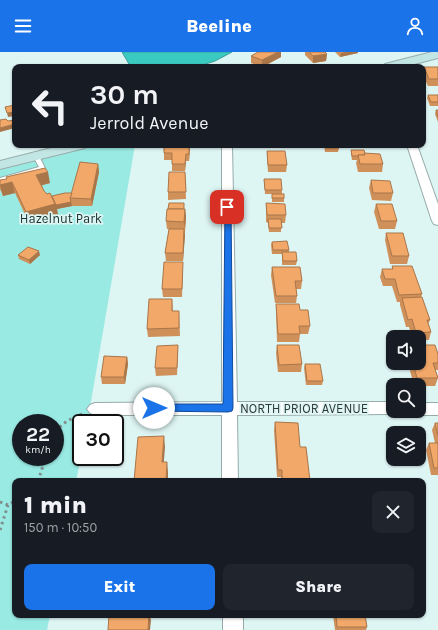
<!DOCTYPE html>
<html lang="en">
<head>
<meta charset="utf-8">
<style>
  body { margin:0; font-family:Karla,sans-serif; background:#20242c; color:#f1f3f6; height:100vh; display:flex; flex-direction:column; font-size:15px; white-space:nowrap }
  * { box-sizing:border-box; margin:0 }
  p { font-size:13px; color:#9ea1a6 }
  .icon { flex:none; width:22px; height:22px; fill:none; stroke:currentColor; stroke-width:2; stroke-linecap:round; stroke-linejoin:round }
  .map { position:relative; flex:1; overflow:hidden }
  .sheet { position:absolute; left:12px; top:426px; width:414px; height:140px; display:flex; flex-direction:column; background:#171b24; border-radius:8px; box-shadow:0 1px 3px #0004 }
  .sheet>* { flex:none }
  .banner { position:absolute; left:12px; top:12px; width:414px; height:84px; border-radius:8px; box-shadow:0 1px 3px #0004; background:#171b24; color:#f1f3f6; overflow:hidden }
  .fabs { position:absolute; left:386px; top:278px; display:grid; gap:8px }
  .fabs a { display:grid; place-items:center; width:40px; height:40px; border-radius:8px; background:#171b24; box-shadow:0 1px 3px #0004; font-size:20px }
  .speed { position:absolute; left:12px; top:362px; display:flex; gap:8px; font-size:20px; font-weight:700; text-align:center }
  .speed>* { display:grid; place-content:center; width:52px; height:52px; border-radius:50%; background:#171b24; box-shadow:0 1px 3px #0004; line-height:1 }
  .speed small { font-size:10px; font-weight:400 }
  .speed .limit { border:2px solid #111; border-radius:6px; background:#fff; color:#111 }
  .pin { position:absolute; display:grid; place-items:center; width:34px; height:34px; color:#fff; margin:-17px; border-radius:8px; box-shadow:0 2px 6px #0006 }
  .me { position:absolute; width:44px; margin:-22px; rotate:90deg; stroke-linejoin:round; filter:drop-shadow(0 0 3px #0008) }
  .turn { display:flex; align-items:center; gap:14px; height:84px; padding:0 12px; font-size:18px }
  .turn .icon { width:52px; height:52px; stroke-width:2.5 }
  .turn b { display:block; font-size:28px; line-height:34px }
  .round { display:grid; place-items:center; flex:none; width:42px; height:42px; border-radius:8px; background:#20242c }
  .head { display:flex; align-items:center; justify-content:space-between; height:68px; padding:0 12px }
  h1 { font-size:24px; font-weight:800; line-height:30px }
  .action { display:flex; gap:8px; margin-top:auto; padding:8px 12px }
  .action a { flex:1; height:46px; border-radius:8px; background:#1a73e8; color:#fff; font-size:16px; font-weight:800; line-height:46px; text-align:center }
  .action a+a { background:#20242c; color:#f1f3f6 }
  header { display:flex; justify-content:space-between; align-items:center; height:52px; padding:0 12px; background:#1a73e8; color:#fff; font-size:18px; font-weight:800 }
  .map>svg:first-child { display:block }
</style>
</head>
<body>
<header><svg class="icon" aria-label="menu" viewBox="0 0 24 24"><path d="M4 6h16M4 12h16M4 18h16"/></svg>Beeline<svg class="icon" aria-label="person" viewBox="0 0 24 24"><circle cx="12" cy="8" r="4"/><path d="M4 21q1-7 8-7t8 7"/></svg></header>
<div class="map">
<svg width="438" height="578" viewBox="0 0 438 578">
  <rect width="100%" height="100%" fill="#ddf5f3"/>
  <path fill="#9aeae4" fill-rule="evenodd" d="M 98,93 L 135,93 L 88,367 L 88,371 L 81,371 L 81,405 L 76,429 L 15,429 L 15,563 L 50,563 L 47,578 L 0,578 L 0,118 ZM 21,371 L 55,371 L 55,405 L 21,405 Z"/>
  <path fill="#3bcac1" stroke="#379e98" d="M 122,0 L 232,0 L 215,9 L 196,15 L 134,15 L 129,12 Z"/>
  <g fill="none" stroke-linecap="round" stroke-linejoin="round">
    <g stroke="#95acaa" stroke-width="2">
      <path id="lane" d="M 36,102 L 39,104 L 45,116 L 44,117 L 0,130 L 0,126 L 39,115 L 33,104 Z"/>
    </g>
    <g stroke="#95acaa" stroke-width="2">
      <g id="street">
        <path d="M 222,93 L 232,93 L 237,350 L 393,350 L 393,359 L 399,359 L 393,362 L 237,363 L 238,429 L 222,429 L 222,363 L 95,363 L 90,361 L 87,357 L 90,353 L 95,351 L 222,350 Z"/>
        <path d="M 407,93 L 417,93 L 438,152 L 438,173 L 434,172 L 432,169 Z"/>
        <path d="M 419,351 L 438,351 L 438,363 L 419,363 L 414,361 L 412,359 L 419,359 Z"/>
        <rect x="223" y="563" width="20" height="15"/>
      </g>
    </g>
    <g stroke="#95acaa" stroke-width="2">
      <g id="secondary">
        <path d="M 432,0 L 438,0 L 438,6 L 403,15 L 383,15 L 385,12 Z"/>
        <path d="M 63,93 L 87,93 L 85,96 L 0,117 L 0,109 Z"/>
      </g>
    </g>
    <g stroke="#7f8f8e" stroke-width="3" stroke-dasharray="2.5 3.5" stroke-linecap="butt">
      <path d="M 55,379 L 67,369 L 82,362"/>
      <path d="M 38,429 L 46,405"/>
      <path d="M 0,450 L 8,453 L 15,449"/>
      <path d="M 0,478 L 8,453"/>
    </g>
    <use href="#lane" fill="#fff" fill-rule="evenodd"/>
    <use href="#street" fill="#fff" fill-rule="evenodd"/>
    <use href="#secondary" fill="#c2e6e4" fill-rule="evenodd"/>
  </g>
  <g fill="#d0905a">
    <path d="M 305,0 L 325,0 L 327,2 L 326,9 L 313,11 L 305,3 Z"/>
    <path d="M 335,0 L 358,0 L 358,1 L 340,5 Z"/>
    <path d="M 251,4 L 281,5 L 263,15 L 261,15 L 251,11 Z"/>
    <path d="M 424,15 L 438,15 L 438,34 L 428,34 L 423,23 Z"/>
    <path d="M 428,43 L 438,43 L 438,54 L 430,54 L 427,46 Z"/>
    <path d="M 436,58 L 438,58 L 438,70 L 435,62 Z"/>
    <path d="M 164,93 L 190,93 L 189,109 L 186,109 L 185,119 L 172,119 L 172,108 L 164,108 Z"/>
    <path d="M 262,93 L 280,93 L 279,96 L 262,96 Z"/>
    <path d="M 324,93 L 338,93 L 339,96 L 338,100 L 325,100 Z"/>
    <path d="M 358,93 L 376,93 L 375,96 L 359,96 Z"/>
    <path d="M 351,98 L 365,101 L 383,112 L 382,120 L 358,120 L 356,111 L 357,108 L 352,108 L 351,102 Z"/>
    <path d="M 267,99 L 287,113 L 286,120 L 268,120 L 267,106 Z"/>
    <path d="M 98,112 L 99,120 L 92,154 L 72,154 L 57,157 L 58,163 L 29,171 L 15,141 L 3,144 L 0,137 L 0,128 L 50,131 L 42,133 L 44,139 L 47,142 L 52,144 L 72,141 Z"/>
    <path d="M 185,120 L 186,147 L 168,148 L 168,140 Z"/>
    <path d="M 264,127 L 282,138 L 282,142 L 284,146 L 284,150 L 272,150 L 272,142 L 265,142 Z"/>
    <path d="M 371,128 L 393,141 L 391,149 L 372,148 L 369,136 Z"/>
    <path d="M 266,151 L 286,163 L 285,171 L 281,171 L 281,180 L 269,180 L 268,171 L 266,170 Z"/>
    <path d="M 376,152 L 397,169 L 395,177 L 379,177 L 374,160 Z"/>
    <path d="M 184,157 L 185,157 L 186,165 L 183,209 L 166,209 L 165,201 L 169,177 L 167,177 L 166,169 Z"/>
    <path d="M 386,181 L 409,204 L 407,212 L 390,212 L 385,188 Z"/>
    <path d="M 272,190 L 289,198 L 289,200 L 297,209 L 296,213 L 282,213 L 282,202 L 272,202 L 271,193 Z"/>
    <path d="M 18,203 L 40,203 L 30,212 L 19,207 Z"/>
    <path d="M 392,214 L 422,242 L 421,245 L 430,268 L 428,272 L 431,280 L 429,288 L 419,288 L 419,285 L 412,285 L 409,275 L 406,275 L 400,253 L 400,250 L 397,250 L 392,234 L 383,234 L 380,225 L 382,217 L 392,217 Z"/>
    <path d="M 272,215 L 302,229 L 301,237 L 296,237 L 297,244 L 296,251 L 275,251 L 271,223 Z"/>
    <path d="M 183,217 L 182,245 L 163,245 L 162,237 Z"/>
    <path d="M 172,247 L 173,259 L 179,259 L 180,284 L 148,285 L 147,277 Z"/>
    <path d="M 276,252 L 300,258 L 310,274 L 308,282 L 300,282 L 299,290 L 277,290 L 276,259 Z"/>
    <path d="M 277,293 L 302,312 L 301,320 L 278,320 L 276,301 Z"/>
    <path d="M 178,301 L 177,323 L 156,324 L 155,316 Z"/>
    <path d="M 438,302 L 438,318 L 435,318 L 438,326 L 435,334 L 419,334 L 419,333 L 414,333 L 410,319 L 413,311 L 419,311 Z"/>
    <path d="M 127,305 L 128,312 L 125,332 L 102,332 L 101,325 Z"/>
    <path d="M 305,312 L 323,329 L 322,333 L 306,333 L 304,316 Z"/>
    <path d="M 275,370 L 300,395 L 310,429 L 281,429 L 281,425 L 277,425 L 274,378 Z"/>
    <path d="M 435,371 L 438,371 L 438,423 L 431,423 L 426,398 L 429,391 L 435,391 L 432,378 Z"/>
    <path d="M 333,563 L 365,563 L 367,575 L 366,578 L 335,578 Z"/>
  </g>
  <g fill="#a9764a">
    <path d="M 278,0 L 281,0 L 281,5 L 262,15 L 262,8 Z"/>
    <path d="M 347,0 L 358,0 L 358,1 L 340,5 L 341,1 Z"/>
    <path d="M 327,2 L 326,9 L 313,11 L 313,4 Z"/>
    <path d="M 15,60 L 15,64 L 8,65 L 7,61 Z"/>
    <path d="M 15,72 L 15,76 L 0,80 L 0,76 Z"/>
    <path d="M 189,93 L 190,95 L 189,109 Z"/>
    <path d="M 186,102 L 186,109 L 185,119 L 185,112 Z"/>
    <path d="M 98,112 L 99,120 L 92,154 L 91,147 Z"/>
    <path d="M 48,120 L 50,131 L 39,134 L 36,123 Z"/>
    <path d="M 12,130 L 15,141 L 3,144 L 0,133 Z"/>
    <path d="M 71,150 L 72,154 L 57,157 L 58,163 L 29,171 L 26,160 L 55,152 Z"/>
    <path d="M 185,157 L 186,165 L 185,177 L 184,170 Z"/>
    <path d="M 184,177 L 185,184 L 183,209 L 183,201 Z"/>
    <path d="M 39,199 L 40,203 L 30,212 L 29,208 Z"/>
    <path d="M 127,305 L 128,312 L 125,332 L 124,325 Z"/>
    <path d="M 164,384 L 165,395 L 163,421 L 162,410 Z"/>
    <path d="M 167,410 L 168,420 L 168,429 L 166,429 Z"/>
    <path d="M 149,563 L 151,568 L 150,578 L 148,578 Z"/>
  </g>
  <g fill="#f2a869" stroke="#a9764a">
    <path d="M 258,0 L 278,0 L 262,8 L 251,4 Z"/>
    <path d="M 309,0 L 325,0 L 327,2 L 313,4 Z"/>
    <path d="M 424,15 L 438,15 L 438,27 L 429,27 Z"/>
    <path d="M 428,43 L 438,43 L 438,50 L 431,50 Z"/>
    <path d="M 15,53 L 15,60 L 7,61 L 5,55 Z"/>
    <path d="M 436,58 L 438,58 L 438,65 Z"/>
    <path d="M 6,67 L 8,69 L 14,68 L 15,70 L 15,72 L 0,76 L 0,68 Z"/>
    <path d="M 164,93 L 189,93 L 189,102 L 186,102 L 185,112 L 172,112 L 172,101 L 164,101 Z"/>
    <path d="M 325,93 L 338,93 L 339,96 L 325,96 Z"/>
    <path d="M 351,98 L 364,98 L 365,101 L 364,103 L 358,103 L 358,104 L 352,104 Z"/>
    <path d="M 267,99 L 285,99 L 287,113 L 268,113 Z"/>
    <path d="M 364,101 L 380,102 L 383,112 L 360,112 L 358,103 L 365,103 Z"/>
    <path d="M 80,110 L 98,112 L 91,147 L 70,146 Z"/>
    <path d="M 45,116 L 48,120 L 36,123 L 44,139 L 47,142 L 50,141 L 55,152 L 26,160 L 12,130 L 0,133 L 0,128 L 7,127 L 6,125 Z"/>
    <path d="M 169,120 L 185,120 L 186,140 L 168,140 Z"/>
    <path d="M 264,127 L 281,127 L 282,138 L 265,138 Z"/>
    <path d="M 371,128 L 390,129 L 393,141 L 373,141 Z"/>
    <path d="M 65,141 L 72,141 L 70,146 L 71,150 L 56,153 L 52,144 Z"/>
    <rect x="272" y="142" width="12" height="4"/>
    <path d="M 169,151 L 184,151 L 184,157 L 168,157 Z"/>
    <path d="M 266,151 L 285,152 L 286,163 L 267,163 Z"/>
    <path d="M 376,152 L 392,152 L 397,169 L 381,169 Z"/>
    <path d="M 167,157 L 185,157 L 184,170 L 166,169 Z"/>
    <path d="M 268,167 L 281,167 L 282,176 L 269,176 Z"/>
    <path d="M 169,177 L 184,177 L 183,201 L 165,201 Z"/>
    <path d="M 386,181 L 403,181 L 409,204 L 392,204 Z"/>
    <path d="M 287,189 L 289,198 L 273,198 L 272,190 Z"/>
    <path d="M 28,195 L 39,199 L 29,208 L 18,203 Z"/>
    <path d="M 282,200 L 296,200 L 297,209 L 283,209 Z"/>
    <path d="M 164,210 L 183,210 L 182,237 L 162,237 Z"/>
    <path d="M 392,214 L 412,214 L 422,242 L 399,243 L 395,227 L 385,227 L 382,217 L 393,217 Z"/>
    <path d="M 272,215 L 300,215 L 302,229 L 295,229 L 297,244 L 276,244 Z"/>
    <path d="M 422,245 L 430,268 L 427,268 L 431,280 L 416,281 L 412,267 L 408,268 L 402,246 Z"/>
    <path d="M 149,247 L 172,247 L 172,259 L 179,259 L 179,276 L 147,277 Z"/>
    <path d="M 276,252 L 299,252 L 300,258 L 308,258 L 310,274 L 299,274 L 300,282 L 278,282 Z"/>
    <path d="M 178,293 L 177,316 L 155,316 L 157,294 Z"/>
    <path d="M 277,293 L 299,293 L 302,312 L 279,313 Z"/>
    <path d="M 419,293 L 435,293 L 438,302 L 438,311 L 433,311 L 438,326 L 417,326 L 413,311 L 419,311 Z"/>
    <path d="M 104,304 L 127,305 L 124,325 L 101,325 Z"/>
    <path d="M 305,312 L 320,312 L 323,329 L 307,329 Z"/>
    <path d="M 275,370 L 298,371 L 300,395 L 306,395 L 310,429 L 282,429 L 282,418 L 278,418 Z"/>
    <path d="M 435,371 L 438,371 L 438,383 Z"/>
    <path d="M 164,384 L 162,410 L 167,410 L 166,429 L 134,429 L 138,385 Z"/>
    <path d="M 429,391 L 438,391 L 438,416 L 434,416 Z"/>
    <path d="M 109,563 L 149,563 L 148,578 L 108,578 Z"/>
    <path d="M 336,563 L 365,563 L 367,575 L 337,575 Z"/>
  </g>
  <path fill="#1a73e8" stroke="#114b97" d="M 225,153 L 227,153 L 231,155 L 233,356 L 232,359 L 228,360 L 151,359 L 149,356 L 151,354 L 154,352 L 223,352 Z"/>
  <g text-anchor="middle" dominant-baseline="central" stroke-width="3.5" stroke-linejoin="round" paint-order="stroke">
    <g font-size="13" fill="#19302e" stroke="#ddf5f3">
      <text x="61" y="166">Hazelnut Park</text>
    </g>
    <g font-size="13" fill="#2f3838" stroke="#ddf5f3">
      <text x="304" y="356">NORTH PRIOR AVENUE</text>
    </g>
  </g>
</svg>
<div class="fabs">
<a><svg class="icon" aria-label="sound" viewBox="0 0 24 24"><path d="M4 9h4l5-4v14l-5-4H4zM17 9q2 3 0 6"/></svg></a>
<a><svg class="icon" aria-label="search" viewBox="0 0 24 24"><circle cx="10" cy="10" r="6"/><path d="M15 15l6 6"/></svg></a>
<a><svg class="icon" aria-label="layers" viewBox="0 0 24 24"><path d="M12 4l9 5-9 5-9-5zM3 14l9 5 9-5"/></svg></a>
</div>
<div class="speed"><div>22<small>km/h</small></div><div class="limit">30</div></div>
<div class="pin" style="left:227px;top:155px;background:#d93025"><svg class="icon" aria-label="arrive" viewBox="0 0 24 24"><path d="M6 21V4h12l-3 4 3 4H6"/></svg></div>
<svg class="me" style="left:154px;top:356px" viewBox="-20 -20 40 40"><circle r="19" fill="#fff"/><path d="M0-13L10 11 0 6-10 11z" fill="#1a73e8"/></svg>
<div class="banner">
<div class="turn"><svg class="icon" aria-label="left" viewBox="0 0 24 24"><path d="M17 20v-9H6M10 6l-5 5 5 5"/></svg><div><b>30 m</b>Jerrold Avenue</div></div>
</div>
<section class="sheet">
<div class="head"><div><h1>1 min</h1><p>150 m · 10:50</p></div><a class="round"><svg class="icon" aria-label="close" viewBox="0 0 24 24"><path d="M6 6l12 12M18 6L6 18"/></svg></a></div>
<div class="action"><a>Exit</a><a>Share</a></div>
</section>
</div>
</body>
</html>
